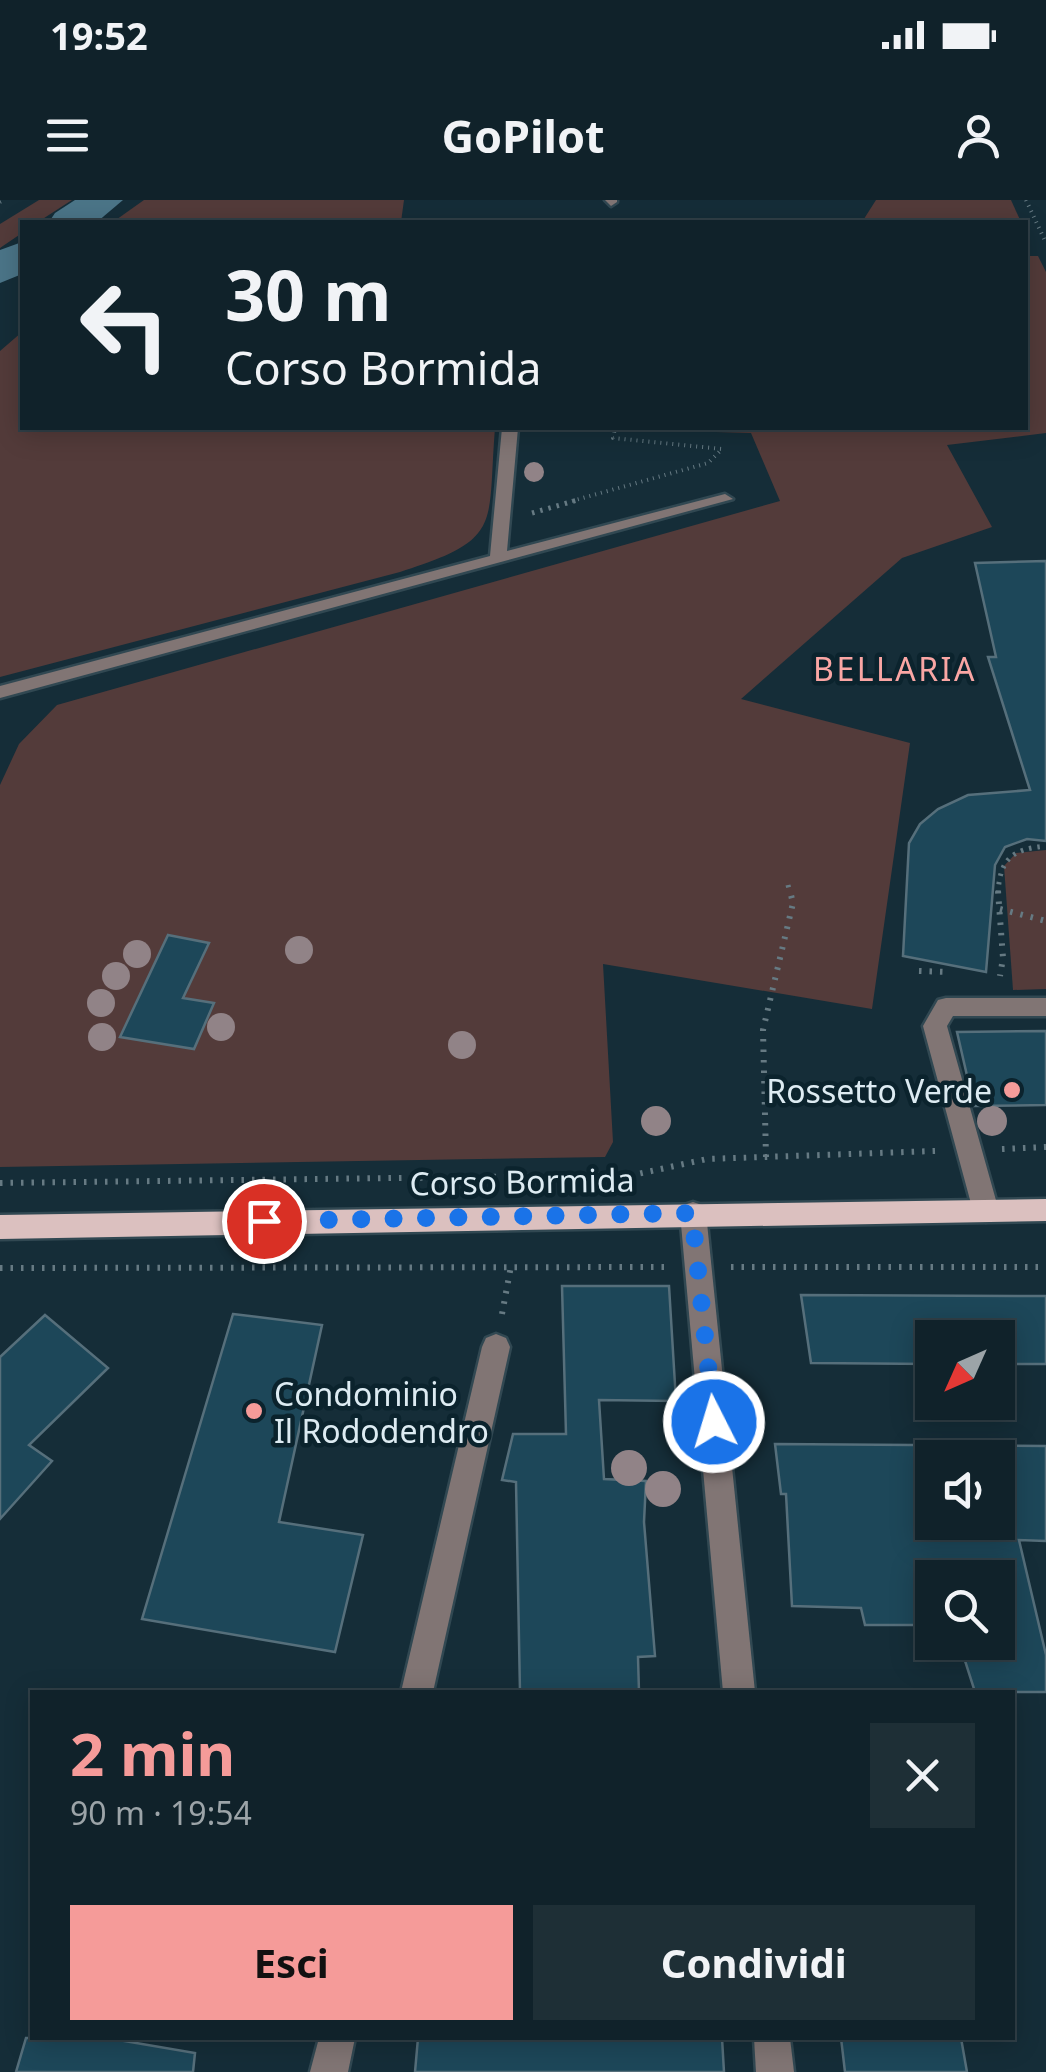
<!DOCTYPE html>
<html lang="it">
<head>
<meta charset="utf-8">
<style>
  body { margin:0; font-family:"Noto Sans",sans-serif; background:#1e2f36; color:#f1f3f6; height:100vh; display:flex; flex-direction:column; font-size:38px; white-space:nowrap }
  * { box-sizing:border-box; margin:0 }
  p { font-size:32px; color:#9ca4a8 }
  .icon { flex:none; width:55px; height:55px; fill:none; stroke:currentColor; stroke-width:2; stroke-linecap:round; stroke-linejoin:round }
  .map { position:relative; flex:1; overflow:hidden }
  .panel { position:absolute; left:30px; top:1490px; width:985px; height:350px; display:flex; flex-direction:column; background:#10222a; border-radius:0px; box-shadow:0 5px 25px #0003,0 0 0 2px #303f47 }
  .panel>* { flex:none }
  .banner { position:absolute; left:20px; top:20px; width:1008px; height:210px; border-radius:0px; box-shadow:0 5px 25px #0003,0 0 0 2px #303f47; background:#10222a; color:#f1f3f6; overflow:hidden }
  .needle { width:65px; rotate:225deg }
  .fabs { position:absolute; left:915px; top:1120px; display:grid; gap:20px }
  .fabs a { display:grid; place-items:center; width:100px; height:100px; border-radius:0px; background:#10222a; box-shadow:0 5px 25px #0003,0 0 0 2px #303f47; font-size:50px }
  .pin { position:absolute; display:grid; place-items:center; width:85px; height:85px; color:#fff; margin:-42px; border:5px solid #fff; border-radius:50%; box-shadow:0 2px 10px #0007 }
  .me { position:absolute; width:110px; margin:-55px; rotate:355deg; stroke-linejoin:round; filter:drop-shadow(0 0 8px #0008) }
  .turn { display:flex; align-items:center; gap:35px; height:210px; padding:0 40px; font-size:45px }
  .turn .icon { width:130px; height:130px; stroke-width:2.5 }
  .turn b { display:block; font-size:70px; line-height:85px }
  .round { display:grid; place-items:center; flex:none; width:105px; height:105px; border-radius:0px; background:#1e2f36 }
  .headline { display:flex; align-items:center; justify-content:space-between; height:170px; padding:0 40px }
  h1 { font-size:60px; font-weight:700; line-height:75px; color:#f59b99 }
  .cta { display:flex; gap:20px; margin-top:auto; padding:20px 40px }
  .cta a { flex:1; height:115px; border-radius:0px; background:#f59b99; color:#111; font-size:40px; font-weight:700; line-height:115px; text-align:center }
  .cta a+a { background:#1e2f36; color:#f1f3f6 }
  .status { display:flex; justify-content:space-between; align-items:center; height:70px; padding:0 50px; background:#10222a; direction:ltr }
  .status svg { height:28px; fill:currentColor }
  header { display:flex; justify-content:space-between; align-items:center; height:130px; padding:0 40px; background:#10222a; font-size:45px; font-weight:700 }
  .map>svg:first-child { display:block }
</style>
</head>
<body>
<div class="status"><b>19:52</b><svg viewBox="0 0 49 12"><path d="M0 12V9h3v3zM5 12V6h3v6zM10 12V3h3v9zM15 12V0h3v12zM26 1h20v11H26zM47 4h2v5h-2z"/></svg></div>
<header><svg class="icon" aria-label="menu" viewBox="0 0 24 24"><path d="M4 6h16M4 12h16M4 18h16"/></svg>GoPilot<svg class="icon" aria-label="person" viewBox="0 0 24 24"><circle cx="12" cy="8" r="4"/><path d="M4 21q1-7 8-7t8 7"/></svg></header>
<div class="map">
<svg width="1046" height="1872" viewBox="0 0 1046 1872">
  <rect width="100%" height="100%" fill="#152d38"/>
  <g fill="#533b3a">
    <path d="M 39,0 L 72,0 L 38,22 L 22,22 L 22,33 L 0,48 L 0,24 Z"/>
    <path d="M 144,0 L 404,0 L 401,22 L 113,22 Z"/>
    <path d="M 876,0 L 1011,0 L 1021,22 L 862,22 Z"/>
    <path d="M 1025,56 L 1038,56 L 1046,72 L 1046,233 L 947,245 L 992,327 L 902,358 L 741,499 L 910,543 L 872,809 L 603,764 L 613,942 L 605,957 L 0,967 L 0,585 L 19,544 L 57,505 L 780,301 L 751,233 L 575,228 L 1025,228 Z"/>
    <path d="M 22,132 L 22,228 L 495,228 C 487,327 504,339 400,372 L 0,477 L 0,151 Z"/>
    <path d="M 1046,650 L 1046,789 L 1013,790 L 1004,666 L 1016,653 Z"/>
  </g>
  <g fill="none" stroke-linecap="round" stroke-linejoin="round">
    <g fill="#4b7588" fill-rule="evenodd">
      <path d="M 75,0 L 123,0 L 97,22 L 49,22 L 55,13 Z"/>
      <path d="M 22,42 L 22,74 L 0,83 L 0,50 Z"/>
    </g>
  </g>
  <g fill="#1d4759" stroke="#566f7b" stroke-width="2.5" fill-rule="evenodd">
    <path d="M 1046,361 L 1046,641 L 1027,639 L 1005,647 L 995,665 L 986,772 L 903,756 L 909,643 L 920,624 L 938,609 L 968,595 L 1030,590 L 988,457 L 996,457 L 975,363 Z"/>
    <path d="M 168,735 L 209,743 L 183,798 L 214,803 L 194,849 L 120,837 Z"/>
    <path d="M 1046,831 L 1046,905 L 974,906 L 957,832 Z"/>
    <path d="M 562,1086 L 669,1086 L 676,1201 L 599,1200 L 604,1279 L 646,1281 L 644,1322 L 655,1456 L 638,1457 L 639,1492 L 520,1492 L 516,1282 L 502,1280 L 513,1234 L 566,1234 Z"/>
    <path d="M 801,1095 L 1046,1096 L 1046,1164 L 998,1164 L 998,1138 L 932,1138 L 932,1164 L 811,1163 Z"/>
    <path d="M 233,1114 L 322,1125 L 279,1322 L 363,1335 L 335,1452 L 142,1419 Z"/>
    <path d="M 45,1115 L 108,1168 L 29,1245 L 52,1261 L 0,1319 L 0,1157 Z"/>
    <path d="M 775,1244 L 1046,1246 L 1046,1341 L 1019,1340 L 1046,1455 L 1046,1492 L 975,1492 L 959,1442 L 998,1442 L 998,1378 L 932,1378 L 932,1425 L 865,1425 L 861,1408 L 792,1406 L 786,1294 L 781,1294 ZM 932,1258 L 998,1258 L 998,1322 L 932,1322 Z"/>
    <path d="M 26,1838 L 107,1838 L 195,1853 L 193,1872 L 16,1872 Z"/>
    <path d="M 418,1838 L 722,1838 L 724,1872 L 415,1872 Z"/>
    <path d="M 841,1838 L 961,1838 L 967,1872 L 845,1872 Z"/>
  </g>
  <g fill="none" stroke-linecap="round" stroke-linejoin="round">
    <g stroke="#314852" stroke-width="5">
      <g id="minor">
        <path d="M 605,0 L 617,0 L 617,2 L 611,6 Z"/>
        <path d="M 502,228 L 518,228 L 507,351 L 725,294 L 733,299 L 0,498 L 0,486 L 490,356 Z"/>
        <path d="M 946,798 L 1046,798 L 1046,816 L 953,816 L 947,826 L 999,1011 L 995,1019 L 986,1022 L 977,1019 L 973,1011 L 923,826 L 938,800 Z"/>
        <path d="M 693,1002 L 702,1005 L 706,1013 L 755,1492 L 723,1492 L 680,1013 L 684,1005 Z"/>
        <path d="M 496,1134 L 506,1138 L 510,1147 L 433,1492 L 401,1492 L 482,1147 L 486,1138 Z"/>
        <path d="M 319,1838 L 355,1838 L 348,1872 L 310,1872 Z"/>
        <path d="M 754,1838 L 790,1838 L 794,1872 L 756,1872 Z"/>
      </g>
    </g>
    <g stroke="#314852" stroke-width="5">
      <path id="major" d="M 1046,999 L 1046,1021 L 0,1039 L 0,1015 Z"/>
    </g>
    <g stroke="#667a83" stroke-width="4" stroke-dasharray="1 5" stroke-linecap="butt">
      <path d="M 1026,0 L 1046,43"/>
      <path d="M 0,2 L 4,0"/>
      <path d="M 572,301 L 708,263 L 722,249 L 613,238 L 615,228"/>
    </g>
    <g stroke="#667a83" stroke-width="5" stroke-dasharray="2.5 6" stroke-linecap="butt">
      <path d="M 532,313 L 581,299"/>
      <path d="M 788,685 L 790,693"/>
      <path d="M 998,693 C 1000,659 1012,649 1046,646"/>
    </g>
    <g stroke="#667a83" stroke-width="6" stroke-dasharray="2.5 8" stroke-linecap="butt">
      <path d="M 998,691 L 1003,758 L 1000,776"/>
      <path d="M 1000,709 L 1046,721"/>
      <path d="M 919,771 L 948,772"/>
      <path d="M 1002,949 L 1046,947"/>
      <path d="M 766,957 L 763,830 L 793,703 L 790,691"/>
      <path d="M 0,983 L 633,975 L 707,959 L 935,951"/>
      <path d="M 731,1067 L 1046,1067"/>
      <path d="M 0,1068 L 664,1067"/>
      <path d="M 502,1114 L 511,1066"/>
    </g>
    <use href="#minor" fill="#817574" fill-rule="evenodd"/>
    <use href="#major" fill="#dbc0bf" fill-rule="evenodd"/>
  </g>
  <g fill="#918387">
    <circle cx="534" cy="272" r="10"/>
    <circle cx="299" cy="750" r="14"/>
    <circle cx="137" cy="754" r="14"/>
    <circle cx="116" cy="776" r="14"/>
    <circle cx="101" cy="803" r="14"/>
    <circle cx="221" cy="827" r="14"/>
    <circle cx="102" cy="837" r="14"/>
    <circle cx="462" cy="845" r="14"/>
    <circle cx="656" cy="921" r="15"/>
    <circle cx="992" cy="921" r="15"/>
    <circle cx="629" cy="1268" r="18"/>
    <circle cx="663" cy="1289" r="18"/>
  </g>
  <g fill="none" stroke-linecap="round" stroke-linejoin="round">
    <path stroke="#1a73e8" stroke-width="18" stroke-dasharray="0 32.4" d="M 264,1021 L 692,1013 L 714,1222"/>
  </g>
  <g fill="#f59b99" stroke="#0b232d" stroke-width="4">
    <circle cx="1012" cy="890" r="10"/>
    <circle cx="254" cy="1211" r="10"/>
  </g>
  <g text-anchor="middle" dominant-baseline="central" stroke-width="9" stroke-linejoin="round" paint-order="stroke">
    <g font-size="32" letter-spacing="2.5" fill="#faa6a4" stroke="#0b232d">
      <text x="895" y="468">BELLARIA</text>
    </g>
    <g font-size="32" fill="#ddebf2" stroke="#0b232d" text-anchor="end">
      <text x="992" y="890">Rossetto Verde</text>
      <text x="274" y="1193" text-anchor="start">Condominio<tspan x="274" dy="37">Il Rododendro</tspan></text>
    </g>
    <g font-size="32" fill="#ddebf2" stroke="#0b232d">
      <text transform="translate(522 981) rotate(-1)">Corso Bormida</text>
    </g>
  </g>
</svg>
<div class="fabs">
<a><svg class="needle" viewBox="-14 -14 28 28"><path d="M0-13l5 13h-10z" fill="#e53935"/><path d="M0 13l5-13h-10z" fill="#9ca4a8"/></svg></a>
<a><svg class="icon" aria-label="sound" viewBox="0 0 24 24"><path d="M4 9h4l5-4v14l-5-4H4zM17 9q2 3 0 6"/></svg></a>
<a><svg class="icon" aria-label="search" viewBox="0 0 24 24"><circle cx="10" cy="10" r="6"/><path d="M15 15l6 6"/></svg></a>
</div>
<div class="pin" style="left:264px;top:1021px;background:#d93025"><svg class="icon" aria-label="arrive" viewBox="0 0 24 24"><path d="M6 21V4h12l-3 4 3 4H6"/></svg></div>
<svg class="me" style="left:714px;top:1222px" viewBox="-20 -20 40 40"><circle r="17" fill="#1a73e8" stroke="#fff" stroke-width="3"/><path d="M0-11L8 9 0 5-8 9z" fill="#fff"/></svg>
<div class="banner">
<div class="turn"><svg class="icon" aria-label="left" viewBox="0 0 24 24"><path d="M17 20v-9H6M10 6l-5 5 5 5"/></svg><div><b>30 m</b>Corso Bormida</div></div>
</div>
<section class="panel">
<div class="headline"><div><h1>2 min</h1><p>90 m · 19:54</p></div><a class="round"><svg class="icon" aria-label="close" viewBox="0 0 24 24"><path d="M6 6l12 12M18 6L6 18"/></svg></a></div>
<div class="cta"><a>Esci</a><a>Condividi</a></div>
</section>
</div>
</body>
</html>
